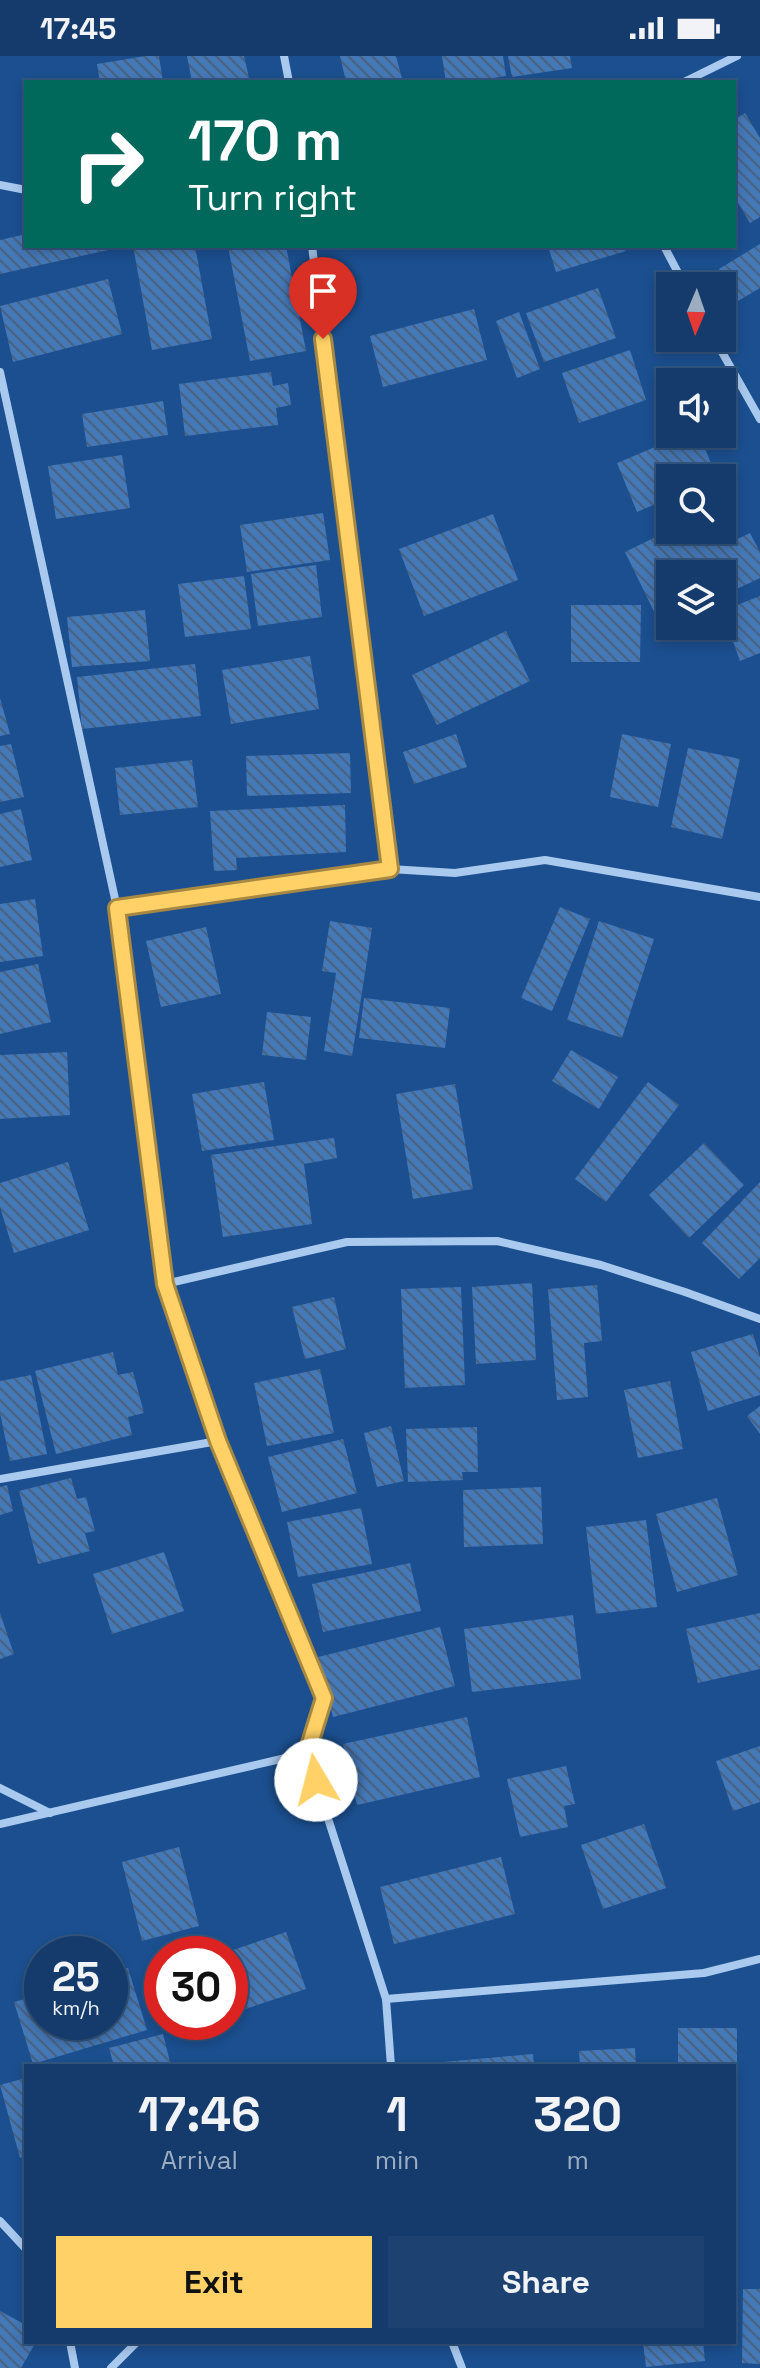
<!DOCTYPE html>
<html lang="en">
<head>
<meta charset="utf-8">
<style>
  body { margin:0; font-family:"Space Grotesk",sans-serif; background:#1d4271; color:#f1f3f6; height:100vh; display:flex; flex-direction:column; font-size:30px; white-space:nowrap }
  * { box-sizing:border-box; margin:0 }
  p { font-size:26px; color:#9dadc1 }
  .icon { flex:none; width:44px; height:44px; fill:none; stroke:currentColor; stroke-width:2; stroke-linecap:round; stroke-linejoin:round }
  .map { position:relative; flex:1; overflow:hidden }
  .sheet { position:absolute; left:24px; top:2008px; width:712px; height:280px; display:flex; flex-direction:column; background:#143b6b; border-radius:0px; box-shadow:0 4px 12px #0003,0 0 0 2px #33557e }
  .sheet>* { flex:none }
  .hud { position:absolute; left:24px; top:24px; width:712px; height:168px; border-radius:0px; box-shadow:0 4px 12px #0003,0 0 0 2px #33557e; background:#00695c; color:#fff; overflow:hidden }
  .needle { width:52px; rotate:182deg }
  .buttons { position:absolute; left:656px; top:216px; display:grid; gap:16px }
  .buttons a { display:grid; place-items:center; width:80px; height:80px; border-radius:0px; background:#143b6b; box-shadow:0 4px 12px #0003,0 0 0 2px #33557e; font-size:40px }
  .speed { position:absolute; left:24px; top:1880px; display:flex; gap:16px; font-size:40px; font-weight:700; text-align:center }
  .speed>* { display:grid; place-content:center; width:104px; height:104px; border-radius:50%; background:#143b6b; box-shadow:0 4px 12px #0003,0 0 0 2px #33557e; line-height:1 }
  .speed small { font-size:20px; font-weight:400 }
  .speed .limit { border:12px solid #d22; background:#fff; color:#111 }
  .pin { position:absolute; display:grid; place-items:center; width:68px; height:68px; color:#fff; margin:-82px -34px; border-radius:50% 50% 50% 0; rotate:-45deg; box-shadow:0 0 8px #0007 }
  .pin .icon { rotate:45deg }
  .me { position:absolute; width:88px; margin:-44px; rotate:352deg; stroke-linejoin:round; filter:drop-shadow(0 0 6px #0008) }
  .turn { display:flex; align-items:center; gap:28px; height:168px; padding:0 32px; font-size:36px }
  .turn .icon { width:104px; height:104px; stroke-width:2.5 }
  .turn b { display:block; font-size:56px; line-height:68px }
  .eta { display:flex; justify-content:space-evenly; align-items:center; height:136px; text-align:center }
  .eta b { font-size:48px; font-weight:600; line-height:56px }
  .button { display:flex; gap:16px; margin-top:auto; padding:16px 32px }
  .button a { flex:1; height:92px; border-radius:0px; background:#ffd166; color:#111; font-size:32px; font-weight:600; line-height:92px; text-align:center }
  .button a+a { background:#1d4271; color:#f1f3f6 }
  .status { display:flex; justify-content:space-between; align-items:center; height:56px; padding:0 40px; background:#143b6b; direction:ltr }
  .status svg { height:22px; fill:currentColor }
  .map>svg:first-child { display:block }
</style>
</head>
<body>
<div class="status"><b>17:45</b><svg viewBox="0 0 49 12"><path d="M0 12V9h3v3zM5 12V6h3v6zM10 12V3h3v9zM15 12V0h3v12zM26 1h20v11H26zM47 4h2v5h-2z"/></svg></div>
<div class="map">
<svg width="760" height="2312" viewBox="0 0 760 2312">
  <defs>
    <pattern id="building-back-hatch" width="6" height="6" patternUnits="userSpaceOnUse" patternTransform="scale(2)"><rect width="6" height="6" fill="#4478b7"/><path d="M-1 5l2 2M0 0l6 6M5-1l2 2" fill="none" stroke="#486282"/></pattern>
  </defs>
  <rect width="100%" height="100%" fill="#1b4f8f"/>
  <g fill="url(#building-back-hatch)">
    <path d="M 146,0 L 159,0 L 163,26 L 100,26 L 97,8 Z"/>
    <path d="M 187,0 L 244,0 L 250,26 L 192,26 Z"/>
    <path d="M 340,0 L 396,0 L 403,26 L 346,26 Z"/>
    <path d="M 442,0 L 503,0 L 506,20 L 467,26 L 446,26 Z"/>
    <path d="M 508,0 L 570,0 L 572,12 L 512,21 Z"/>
    <path d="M 745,57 L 760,82 L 760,161 L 750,167 L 734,140 L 734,64 Z"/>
    <path d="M 26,178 L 26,190 L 107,190 L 108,194 L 0,218 L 0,184 Z"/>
    <path d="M 760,188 L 760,232 L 738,245 L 719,213 Z"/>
    <path d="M 133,190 L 195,190 L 212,283 L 152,294 Z"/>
    <path d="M 228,190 L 286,190 L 306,295 L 250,305 Z"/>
    <path d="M 548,190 L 624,190 L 626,195 L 556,216 Z"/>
    <path d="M 108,223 L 122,278 L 13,306 L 0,250 Z"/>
    <path d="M 598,232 L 616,282 L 544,306 L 526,257 Z"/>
    <path d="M 474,253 L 487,304 L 383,331 L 370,280 Z"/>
    <path d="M 519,256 L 540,313 L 517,322 L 496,265 Z"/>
    <path d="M 630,294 L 646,344 L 579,367 L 562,317 Z"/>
    <path d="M 271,316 L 273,330 L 288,327 L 291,349 L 276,352 L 278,369 L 185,380 L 179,328 Z"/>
    <path d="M 163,345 L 168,379 L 87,391 L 82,358 Z"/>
    <path d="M 686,378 L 699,378 L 717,422 L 670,422 L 670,442 L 637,456 L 617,407 Z"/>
    <path d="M 122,399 L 130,452 L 56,463 L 48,410 Z"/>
    <path d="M 323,457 L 330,504 L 247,516 L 240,469 Z"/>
    <path d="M 493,458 L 518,524 L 424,560 L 399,493 Z"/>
    <path d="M 670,474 L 722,474 L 729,487 L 750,477 L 760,496 L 760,522 L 722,540 L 722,518 L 670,518 L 670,565 L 661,570 L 625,496 Z"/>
    <path d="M 316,509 L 322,561 L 258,570 L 251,518 Z"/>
    <path d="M 244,520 L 251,573 L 185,581 L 178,528 Z"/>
    <path d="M 760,540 L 760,597 L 740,605 L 722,555 Z"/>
    <path d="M 571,549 L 641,549 L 640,606 L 571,606 Z"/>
    <path d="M 145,554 L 150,605 L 72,611 L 67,561 Z"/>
    <path d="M 506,575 L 530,625 L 437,669 L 412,619 Z"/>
    <path d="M 310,600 L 319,653 L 231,668 L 222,614 Z"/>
    <path d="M 195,608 L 201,660 L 82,673 L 77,621 Z"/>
    <path d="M 0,642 L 10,678 L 0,680 Z"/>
    <path d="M 456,678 L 467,711 L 414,728 L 403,696 Z"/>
    <path d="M 622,678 L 671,688 L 658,751 L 610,741 Z"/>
    <path d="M 11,688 L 24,741 L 0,746 L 0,690 Z"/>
    <path d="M 688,692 L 740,703 L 722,783 L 671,771 Z"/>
    <path d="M 350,697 L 351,737 L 247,740 L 246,700 Z"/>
    <path d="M 192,704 L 198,751 L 120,759 L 115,712 Z"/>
    <path d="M 345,749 L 346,796 L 236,802 L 237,814 L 214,815 L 210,755 Z"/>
    <path d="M 21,753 L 32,804 L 0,811 L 0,758 Z"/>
    <path d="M 35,843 L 43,900 L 0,906 L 0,848 Z"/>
    <path d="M 560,851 L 590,863 L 552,955 L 521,942 Z"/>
    <path d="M 330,865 L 372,872 L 352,1000 L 324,995 L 336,917 L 322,915 Z"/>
    <path d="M 599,865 L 654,883 L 622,982 L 567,964 Z"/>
    <path d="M 206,871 L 221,938 L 161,951 L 146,885 Z"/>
    <path d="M 38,908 L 51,966 L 0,978 L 0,916 Z"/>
    <path d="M 364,942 L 450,952 L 445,992 L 359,982 Z"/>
    <path d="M 267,956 L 311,961 L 306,1004 L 262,999 Z"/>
    <path d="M 571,994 L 618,1021 L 599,1053 L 552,1025 Z"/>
    <path d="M 67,996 L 70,1059 L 0,1063 L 0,999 Z"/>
    <path d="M 264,1026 L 274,1084 L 202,1095 L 192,1038 Z"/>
    <path d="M 648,1026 L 679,1049 L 606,1146 L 575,1123 Z"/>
    <path d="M 455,1028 L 473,1133 L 413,1143 L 396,1038 Z"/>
    <path d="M 334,1082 L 337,1102 L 304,1108 L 312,1168 L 223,1181 L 211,1099 Z"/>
    <path d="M 704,1087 L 744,1129 L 689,1182 L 649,1139 Z"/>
    <path d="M 68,1106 L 89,1174 L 14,1197 L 0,1151 L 0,1127 Z"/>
    <path d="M 760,1126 L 760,1202 L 739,1223 L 702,1187 Z"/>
    <path d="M 532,1227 L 536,1304 L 476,1308 L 472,1231 Z"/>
    <path d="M 597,1229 L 602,1285 L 584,1287 L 588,1341 L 557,1344 L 548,1233 Z"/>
    <path d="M 461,1231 L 465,1329 L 405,1332 L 401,1233 Z"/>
    <path d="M 334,1241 L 346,1293 L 305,1303 L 292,1251 Z"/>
    <path d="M 753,1278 L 760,1301 L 760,1339 L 708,1355 L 691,1296 Z"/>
    <path d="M 113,1296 L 118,1319 L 133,1316 L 144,1357 L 128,1361 L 132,1379 L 56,1398 L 35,1315 Z"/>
    <path d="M 320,1313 L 334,1377 L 267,1390 L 254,1327 Z"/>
    <path d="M 31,1319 L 47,1398 L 10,1405 L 0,1357 L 0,1325 Z"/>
    <path d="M 670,1325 L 683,1393 L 638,1402 L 624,1334 Z"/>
    <path d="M 760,1350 L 760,1378 L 747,1360 Z"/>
    <path d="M 391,1370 L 404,1425 L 377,1431 L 364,1377 Z"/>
    <path d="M 477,1371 L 478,1416 L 462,1416 L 463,1424 L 408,1426 L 406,1373 Z"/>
    <path d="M 343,1383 L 357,1437 L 282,1456 L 268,1401 Z"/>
    <path d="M 71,1422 L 77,1443 L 86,1441 L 95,1475 L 85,1477 L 90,1495 L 38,1508 L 19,1435 Z"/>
    <path d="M 7,1429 L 13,1455 L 0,1459 L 0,1431 Z"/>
    <path d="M 541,1431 L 543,1488 L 464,1491 L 463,1434 Z"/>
    <path d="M 717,1442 L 738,1519 L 677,1536 L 656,1458 Z"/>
    <path d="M 361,1452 L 372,1508 L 298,1521 L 287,1466 Z"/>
    <path d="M 646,1464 L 657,1551 L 596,1558 L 586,1471 Z"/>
    <path d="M 164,1496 L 184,1555 L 112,1578 L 93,1518 Z"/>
    <path d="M 410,1507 L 421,1555 L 323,1576 L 312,1528 Z"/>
    <path d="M 0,1557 L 14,1598 L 0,1603 Z"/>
    <path d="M 760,1557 L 760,1613 L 698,1627 L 686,1573 Z"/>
    <path d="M 573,1559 L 581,1623 L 472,1636 L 464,1573 Z"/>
    <path d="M 440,1571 L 455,1630 L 333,1661 L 318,1601 Z"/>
    <path d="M 467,1661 L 480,1721 L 357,1749 L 343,1688 Z"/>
    <path d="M 760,1690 L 760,1746 L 733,1755 L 716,1705 Z"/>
    <path d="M 566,1710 L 575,1748 L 564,1750 L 568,1771 L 520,1781 L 507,1723 Z"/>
    <path d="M 644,1768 L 666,1832 L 603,1853 L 581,1789 Z"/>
    <path d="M 179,1791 L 199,1870 L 142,1885 L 122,1806 Z"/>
    <path d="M 501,1801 L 515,1858 L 394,1888 L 380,1831 Z"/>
    <path d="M 286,1876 L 306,1933 L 230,1958 L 230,1898 L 224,1897 Z"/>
    <path d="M 128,1912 L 147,1974 L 33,2008 L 14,1946 L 42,1938 L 42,1966 L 110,1966 L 110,1917 Z"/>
    <path d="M 678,1972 L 737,1972 L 737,2039 L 734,2039 L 734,2010 L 678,2010 Z"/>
    <path d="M 163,1978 L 171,2010 L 114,2010 L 109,1992 Z"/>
    <path d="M 635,1992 L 636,2010 L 580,2010 L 579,1995 Z"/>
    <path d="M 533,1998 L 534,2010 L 433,2010 L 432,2007 Z"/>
    <path d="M 26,2022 L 26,2100 L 20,2102 L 0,2029 Z"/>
    <path d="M 743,2233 L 760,2233 L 760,2308 L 742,2307 Z"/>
    <path d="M 0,2255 L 26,2269 L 26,2286 L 36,2286 L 21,2312 L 0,2312 Z"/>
    <path d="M 643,2286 L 703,2286 L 705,2305 L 646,2311 Z"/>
  </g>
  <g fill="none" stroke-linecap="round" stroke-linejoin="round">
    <g stroke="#a9c9ee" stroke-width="8">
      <path d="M 284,0 L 289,26"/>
      <path d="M 684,26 L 737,0"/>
      <path d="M 0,129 L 26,134"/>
      <path d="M 312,190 L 390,813"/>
      <path d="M 664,190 L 685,230"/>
      <path d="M 714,282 L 760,363"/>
      <path d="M 0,316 L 117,852 L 165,1228 L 218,1385 L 324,1642 L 307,1697 L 386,1943 L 391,2010"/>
      <path d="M 117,852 L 390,813 L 455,817 L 545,804 L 760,841"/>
      <path d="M 165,1228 L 347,1186 L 497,1185 L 601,1209 L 685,1236 L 760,1263"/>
      <path d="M 0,1423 L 218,1385"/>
      <path d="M 0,1732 L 50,1757"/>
      <path d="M 0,1768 L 307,1697"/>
      <path d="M 386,1943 L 704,1917 L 760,1903"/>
      <path d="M 0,2165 L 26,2193"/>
      <path d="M 70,2286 L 75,2312"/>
      <path d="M 452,2286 L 462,2312"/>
      <path d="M 111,2312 L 137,2286"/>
    </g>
  </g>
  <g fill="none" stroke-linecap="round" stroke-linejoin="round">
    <g stroke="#a68842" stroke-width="20">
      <path id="route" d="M 316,1724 L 307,1697 L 324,1642 L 218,1385 L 165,1228 L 117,852 L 390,813 L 323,283"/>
    </g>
    <use href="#route" stroke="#ffd166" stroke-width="14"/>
  </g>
</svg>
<div class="buttons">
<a><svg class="needle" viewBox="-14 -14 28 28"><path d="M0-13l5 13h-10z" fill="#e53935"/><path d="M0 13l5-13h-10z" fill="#9dadc1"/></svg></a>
<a><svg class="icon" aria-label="sound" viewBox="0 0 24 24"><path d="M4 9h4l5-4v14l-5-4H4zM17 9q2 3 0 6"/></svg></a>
<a><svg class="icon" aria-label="search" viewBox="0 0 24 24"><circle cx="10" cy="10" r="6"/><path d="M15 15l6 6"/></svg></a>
<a><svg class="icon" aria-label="layers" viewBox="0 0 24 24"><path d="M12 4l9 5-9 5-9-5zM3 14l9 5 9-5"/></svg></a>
</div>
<div class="speed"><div>25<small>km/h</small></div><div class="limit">30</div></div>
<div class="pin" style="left:323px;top:283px;background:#d93025"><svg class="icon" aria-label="arrive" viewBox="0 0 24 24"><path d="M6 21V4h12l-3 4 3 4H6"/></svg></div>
<svg class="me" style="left:316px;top:1724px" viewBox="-20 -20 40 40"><circle r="19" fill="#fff"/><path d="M0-13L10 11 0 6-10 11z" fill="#ffd166"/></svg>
<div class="hud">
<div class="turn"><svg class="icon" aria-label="right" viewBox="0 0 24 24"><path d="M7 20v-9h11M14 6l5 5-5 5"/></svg><div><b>170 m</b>Turn right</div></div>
</div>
<section class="sheet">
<div class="eta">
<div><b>17:46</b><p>Arrival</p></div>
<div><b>1</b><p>min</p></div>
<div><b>320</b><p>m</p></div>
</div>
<div class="button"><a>Exit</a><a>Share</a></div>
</section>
</div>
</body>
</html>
